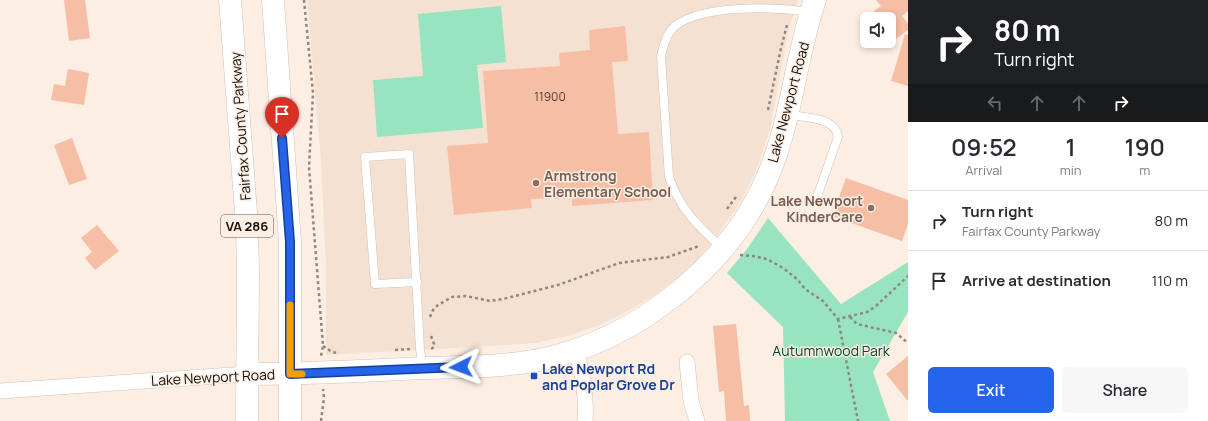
<!DOCTYPE html>
<html lang="en">
<head>
<meta charset="utf-8">
<style>
  body { margin:0; font-family:Manrope,sans-serif; background:#f7f7f7; color:#2b2b33; height:100vh; display:flex; flex-direction:column; font-size:15px; white-space:nowrap }
  * { box-sizing:border-box; margin:0 }
  p { font-size:13px; color:#7c7c81 }
  .icon { flex:none; width:22px; height:22px; fill:none; stroke:currentColor; stroke-width:2; stroke-linecap:round; stroke-linejoin:round }
  .map { position:relative; flex:1; overflow:hidden }
  .side { display:flex; flex-direction:column; background:#fff; width:300px }
  .side>* { flex:none }
  .top-card { background:#202124; color:#fff; overflow:hidden }
  .controls { position:absolute; left:860px; top:12px; display:grid; gap:8px }
  .controls a { display:grid; place-items:center; width:36px; height:36px; border-radius:6px; background:#fff; box-shadow:0 2px 6px #0003; font-size:20px }
  .pin { position:absolute; display:grid; place-items:center; width:34px; height:34px; color:#fff; margin:-41px -17px; border-radius:50% 50% 50% 0; rotate:-45deg; box-shadow:0 0 4px #0007 }
  .pin .icon { rotate:45deg }
  .me { position:absolute; width:44px; margin:-22px; rotate:267deg; stroke-linejoin:round; filter:drop-shadow(0 0 3px #0008) }
  .turn { display:flex; align-items:center; gap:14px; height:84px; padding:0 20px; font-size:18px }
  .turn .icon { width:52px; height:52px; stroke-width:2.5 }
  .turn b { display:block; font-size:28px; line-height:34px }
  .lanes { display:flex; align-items:center; height:38px; padding:0 20px; background:#0003; justify-content:center; gap:20px; direction:ltr }
  .lanes .off { opacity:.35 }
  .eta { display:flex; justify-content:space-evenly; align-items:center; height:68px; text-align:center }
  .eta b { font-size:24px; font-weight:600; line-height:28px }
  .action { display:flex; gap:8px; margin-top:auto; padding:8px 20px }
  .action a { flex:1; height:46px; border-radius:6px; background:#2563eb; color:#fff; font-size:16px; font-weight:600; line-height:46px; text-align:center }
  .action a+a { background:#f7f7f7; color:#2b2b33 }
  ul { padding:0; list-style:none }
  li { display:flex; align-items:center; gap:12px; height:60px; padding:0 20px; border-top:1px solid #e1e1e2 }
  li div { flex:1 }
  li b { display:block; font-size:15px }
  li em { font-style:normal }
  main { display:flex; flex:1; min-height:0 }
  .map>svg:first-child { display:block }
</style>
</head>
<body>
<main>
<div class="map">
<svg width="908" height="421" viewBox="0 0 908 421">
  <rect width="100%" height="100%" fill="#fceee3"/>
  <path fill="#f5e1d1" d="M 307,0 L 798,0 L 788,32 L 770,129 L 758,166 L 741,201 L 715,239 L 697,259 L 677,278 L 656,294 L 630,310 L 600,325 L 571,335 L 536,343 L 509,345 L 326,355 L 326,267 L 321,161 Z"/>
  <g fill="#98e4c1">
    <path d="M 501,6 L 506,62 L 477,65 L 483,128 L 377,137 L 373,80 L 423,76 L 418,14 Z"/>
    <path d="M 768,218 L 841,304 L 908,262 L 908,312 L 873,372 L 890,421 L 785,421 L 783,327 L 727,273 L 747,249 Z"/>
  </g>
  <g fill="#f6bea4">
    <path d="M 64,0 L 85,0 L 90,38 L 69,41 Z"/>
    <path d="M 876,0 L 908,0 L 908,11 L 902,16 L 908,23 L 908,30 L 889,44 L 889,19 L 880,19 L 874,11 L 881,6 Z"/>
    <path d="M 625,26 L 628,61 L 612,62 L 618,134 L 649,132 L 653,200 L 572,206 L 572,198 L 531,199 L 532,208 L 454,215 L 447,146 L 488,143 L 483,71 L 560,66 L 559,53 L 590,50 L 589,30 Z"/>
    <path d="M 905,34 L 908,35 L 908,86 L 891,81 Z"/>
    <path d="M 68,69 L 89,73 L 84,105 L 51,100 L 54,84 L 65,86 Z"/>
    <path d="M 72,138 L 87,179 L 69,185 L 54,145 Z"/>
    <path d="M 846,178 L 908,200 L 908,224 L 902,241 L 832,216 Z"/>
    <path d="M 97,225 L 119,251 L 95,270 L 85,258 L 92,252 L 81,238 Z"/>
    <path d="M 736,324 L 744,406 L 749,405 L 750,421 L 726,421 L 724,391 L 719,392 L 713,326 Z"/>
    <path d="M 908,356 L 908,401 L 886,374 Z"/>
  </g>
  <g fill="none" stroke-linecap="round" stroke-linejoin="round">
    <g stroke="#d0c2b8" stroke-width="9">
      <g id="lane">
        <path d="M 788,115 C 803,117 836,117 838,137 L 816,200"/>
        <path d="M 721,247 C 698,226 679,208 669,177 L 661,56 C 664,45 666,34 675,26 C 703,4 776,7 810,12"/>
        <path d="M 417,282 L 375,284 L 365,157 L 409,154 L 420,349 L 423,368"/>
      </g>
    </g>
    <g stroke="#d0c2b8" stroke-width="16">
      <g id="street">
        <path d="M 576,350 C 583,374 587,396 585,421"/>
        <path d="M 687,362 L 691,401 L 697,421"/>
        <path d="M 0,391 L 247,374"/>
      </g>
    </g>
    <g stroke="#d0c2b8" stroke-width="23">
      <path id="secondary" d="M 247,374 C 306,374 365,371 423,368 C 463,367 505,367 544,359 C 638,338 729,266 767,178 C 792,121 795,58 815,0"/>
    </g>
    <g stroke="#d0c2b8" stroke-width="23">
      <g id="highway">
        <path d="M 230,0 L 247,226 L 248,271 L 247,421"/>
        <path d="M 273,0 L 290,242 L 290,421"/>
      </g>
    </g>
    <g stroke="#918780" stroke-width="2.5" stroke-dasharray="3 3" stroke-linecap="butt">
      <path d="M 304,0 L 313,93 L 309,167 L 323,346 L 321,356"/>
      <path d="M 768,110 L 781,48 L 787,25"/>
      <path d="M 727,209 L 736,197"/>
      <path d="M 740,255 L 753,256 L 767,259 L 783,268 L 797,279 L 805,289 L 823,301 L 838,319 L 867,312 L 876,306 L 908,276"/>
      <path d="M 430,317 L 433,310 L 438,305 L 452,297 L 466,296 L 490,301 L 503,299 L 558,285 L 619,263 L 668,257 L 699,246"/>
      <path d="M 850,317 L 857,324 L 896,333 L 908,343"/>
      <path d="M 838,319 L 858,421"/>
      <path d="M 431,336 L 434,344 L 434,347 L 431,349"/>
      <path d="M 323,346 L 332,352 L 338,353"/>
      <path d="M 395,350 L 410,349"/>
      <path d="M 321,421 L 324,398 L 323,389"/>
    </g>
    <use href="#lane" stroke="#fff" stroke-width="8"/>
    <use href="#street" stroke="#fff" stroke-width="15"/>
    <use href="#secondary" stroke="#fff" stroke-width="22"/>
    <use href="#highway" stroke="#fff" stroke-width="22"/>
  </g>
  <g fill="none" stroke-linecap="round" stroke-linejoin="round">
    <g stroke="#184099" stroke-width="10">
      <path id="route" d="M 282,138 L 290,242 L 290,374 L 461,367"/>
    </g>
    <use href="#route" stroke="#2563eb" stroke-width="7"/>
    <path stroke="#f59e0b" stroke-width="7" d="M 290,305 L 290,374 L 302,374"/>
  </g>
  <g fill="#8d6e63" stroke="#fceee3" stroke-width="1.5">
    <circle cx="536" cy="183" r="4"/>
    <circle cx="871" cy="208" r="4"/>
  </g>
  <rect fill="#1a4fb4" stroke="#fceee3" stroke-width="1.5" x="530" y="372" width="8" height="8" rx="2"/>
  <g text-anchor="middle" dominant-baseline="central" stroke-width="3" stroke-linejoin="round" paint-order="stroke">
    <g font-size="12" fill="#4c3c32">
      <text x="550" y="96">11900</text>
    </g>
    <rect fill="#fceee3" stroke="#5a534c" stroke-width="1" x="221" y="215" width="52" height="22" rx="3"/>
    <g font-size="13" font-weight="bold" fill="#14100c">
      <text x="247" y="226">VA 286</text>
    </g>
    <g font-size="14" fill="#14100c" stroke="#fceee3">
      <text transform="translate(788 102) rotate(-75)">Lake Newport Road</text>
      <text transform="translate(240 126) rotate(-94)">Fairfax County Parkway</text>
      <text transform="translate(213 377) rotate(-3)">Lake Newport Road</text>
    </g>
    <g font-size="14" font-weight="bold" fill="#785e54" stroke="#fceee3" text-anchor="start">
      <text x="544" y="175">Armstrong<tspan x="544" dy="16">Elementary School</tspan></text>
      <text x="863" y="200" text-anchor="end">Lake Newport<tspan x="863" dy="16">KinderCare</tspan></text>
    </g>
    <g font-size="14" fill="#00452f" stroke="#fceee3">
      <text x="831" y="350">Autumnwood Park</text>
    </g>
    <g font-size="14" font-weight="bold" fill="#164399" stroke="#fceee3" text-anchor="start">
      <text x="542" y="368">Lake Newport Rd<tspan x="542" dy="16">and Poplar Grove Dr</tspan></text>
    </g>
  </g>
</svg>
<div class="controls">
<a><svg class="icon" aria-label="sound" viewBox="0 0 24 24"><path d="M4 9h4l5-4v14l-5-4H4zM17 9q2 3 0 6"/></svg></a>
</div>
<div class="pin" style="left:282px;top:138px;background:#d93025"><svg class="icon" aria-label="arrive" viewBox="0 0 24 24"><path d="M6 21V4h12l-3 4 3 4H6"/></svg></div>
<svg class="me" style="left:461px;top:367px" viewBox="-20 -20 40 40"><path d="M0-17L14 15 0 8-14 15z" fill="#2563eb" stroke="#fff" stroke-width="4"/></svg>
</div>
<section class="side">
<div class="top-card">
<div class="turn"><svg class="icon" aria-label="right" viewBox="0 0 24 24"><path d="M7 20v-9h11M14 6l5 5-5 5"/></svg><div><b>80 m</b>Turn right</div></div>
<div class="lanes"><svg class="icon off" aria-label="left" viewBox="0 0 24 24"><path d="M17 20v-9H6M10 6l-5 5 5 5"/></svg><svg class="icon off" aria-label="ahead" viewBox="0 0 24 24"><path d="M12 20V5M6 11l6-6 6 6"/></svg><svg class="icon off" aria-label="ahead" viewBox="0 0 24 24"><path d="M12 20V5M6 11l6-6 6 6"/></svg><svg class="icon" aria-label="right" viewBox="0 0 24 24"><path d="M7 20v-9h11M14 6l5 5-5 5"/></svg></div>
</div>
<div class="eta">
<div><b>09:52</b><p>Arrival</p></div>
<div><b>1</b><p>min</p></div>
<div><b>190</b><p>m</p></div>
</div>
<ul>
<li><svg class="icon" aria-label="right" viewBox="0 0 24 24"><path d="M7 20v-9h11M14 6l5 5-5 5"/></svg><div><b>Turn right</b><p>Fairfax County Parkway</p></div><em>80 m</em></li>
<li><svg class="icon" aria-label="arrive" viewBox="0 0 24 24"><path d="M6 21V4h12l-3 4 3 4H6"/></svg><div><b>Arrive at destination</b></div><em>110 m</em></li>
</ul>
<div class="action"><a>Exit</a><a>Share</a></div>
</section>
</main>
</body>
</html>
